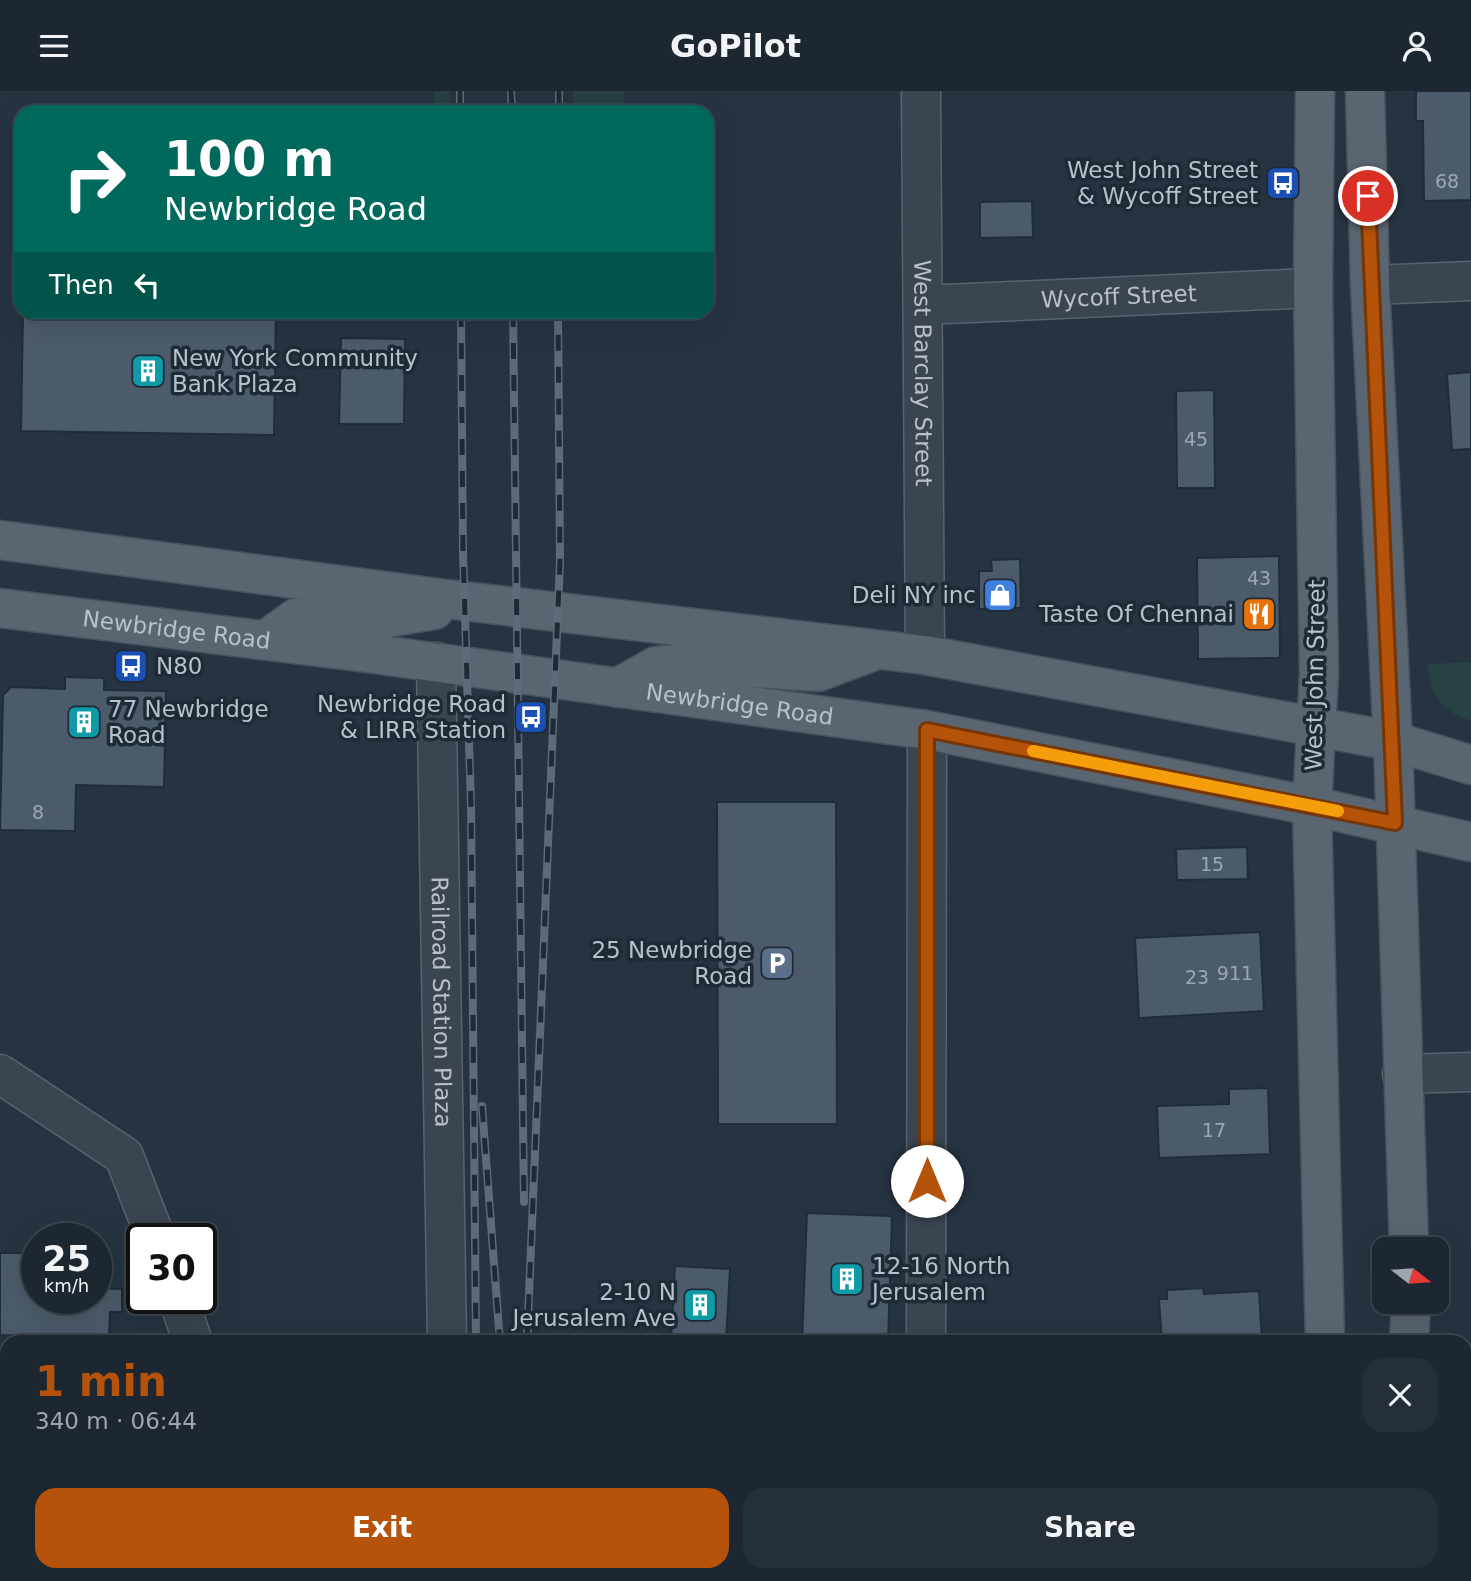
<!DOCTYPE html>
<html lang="en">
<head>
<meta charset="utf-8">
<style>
  body { margin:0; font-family:"DejaVu Sans",sans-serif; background:#252f3a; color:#f1f3f6; height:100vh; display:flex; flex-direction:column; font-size:26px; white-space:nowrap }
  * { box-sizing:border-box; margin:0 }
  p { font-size:23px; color:#a0a5ac }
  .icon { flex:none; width:38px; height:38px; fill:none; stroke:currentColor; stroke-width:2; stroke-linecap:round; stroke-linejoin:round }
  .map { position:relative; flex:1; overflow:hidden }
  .sheet { position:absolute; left:0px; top:1244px; width:1472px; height:247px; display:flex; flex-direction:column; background:#1c2732; border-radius:21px 21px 0 0; box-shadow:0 7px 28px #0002,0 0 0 2px #3a444d }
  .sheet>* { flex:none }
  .top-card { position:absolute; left:14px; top:14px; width:700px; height:214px; border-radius:21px; box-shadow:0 7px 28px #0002,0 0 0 2px #3a444d; background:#00695c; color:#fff; overflow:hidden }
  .needle { width:46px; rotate:107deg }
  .fabs { position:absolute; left:1372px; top:1146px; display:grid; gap:14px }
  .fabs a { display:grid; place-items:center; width:77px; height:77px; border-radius:14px; background:#1c2732; box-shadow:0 7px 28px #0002,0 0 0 2px #3a444d; font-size:35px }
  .speed { position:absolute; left:21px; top:1132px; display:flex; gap:14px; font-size:35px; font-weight:700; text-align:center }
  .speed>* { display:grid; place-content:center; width:91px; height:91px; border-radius:50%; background:#1c2732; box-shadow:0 7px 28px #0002,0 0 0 2px #3a444d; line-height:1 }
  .speed small { font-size:18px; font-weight:400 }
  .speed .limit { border:4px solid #111; border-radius:10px; background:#fff; color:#111 }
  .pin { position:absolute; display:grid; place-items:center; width:60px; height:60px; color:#fff; margin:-30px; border:4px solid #fff; border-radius:50%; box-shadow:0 2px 7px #0007 }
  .me { position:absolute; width:77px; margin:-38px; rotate:0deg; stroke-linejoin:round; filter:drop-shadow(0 0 5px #0008) }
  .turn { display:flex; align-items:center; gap:24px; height:147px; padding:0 35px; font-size:32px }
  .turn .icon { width:91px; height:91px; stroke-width:2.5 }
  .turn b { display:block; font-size:49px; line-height:60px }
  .then { display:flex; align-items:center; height:66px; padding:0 35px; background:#0003; gap:14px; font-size:26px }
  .round { display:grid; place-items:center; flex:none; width:74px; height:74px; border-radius:21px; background:#252f3a }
  .summary { display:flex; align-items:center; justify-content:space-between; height:119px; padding:0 35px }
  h1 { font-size:42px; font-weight:700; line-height:52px; color:#b45309 }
  .cta { display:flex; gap:14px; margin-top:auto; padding:14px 35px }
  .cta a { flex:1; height:80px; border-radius:21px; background:#b45309; color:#fff; font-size:28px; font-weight:700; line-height:80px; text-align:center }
  .cta a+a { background:#252f3a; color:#f1f3f6 }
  header { display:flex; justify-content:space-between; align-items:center; height:91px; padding:0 35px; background:#1c2732; font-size:32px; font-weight:700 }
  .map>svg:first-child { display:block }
</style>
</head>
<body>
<header><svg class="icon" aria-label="menu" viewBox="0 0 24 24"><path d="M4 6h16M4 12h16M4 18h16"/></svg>GoPilot<svg class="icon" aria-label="person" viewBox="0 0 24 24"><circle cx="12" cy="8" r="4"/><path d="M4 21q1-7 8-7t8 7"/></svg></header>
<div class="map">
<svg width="1471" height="1490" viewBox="0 0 1471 1490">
  <rect width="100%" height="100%" fill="#263442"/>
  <g fill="#284142">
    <path d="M 434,0 L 449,0 L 450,21 L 434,21 Z"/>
    <path d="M 573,0 L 624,0 L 624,21 L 572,21 Z"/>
    <path d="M 1471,571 L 1471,630 C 1439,618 1433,607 1427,573 Z"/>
    <path d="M 690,1484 L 895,1484 L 882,1490 L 690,1490 Z"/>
  </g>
  <g fill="#4c5b6a" stroke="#212c39" stroke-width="2">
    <path d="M 1416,0 L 1471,0 L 1471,109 L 1424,110 L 1423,30 L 1416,30 Z"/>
    <path d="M 1032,110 L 1033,146 L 980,147 L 980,111 Z"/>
    <path d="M 23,220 L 276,220 L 274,344 L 21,340 Z"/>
    <path d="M 341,247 L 405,248 L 404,333 L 339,333 Z"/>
    <path d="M 1471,281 L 1471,358 L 1452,359 L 1447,283 Z"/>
    <path d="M 1214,299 L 1215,397 L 1177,397 L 1176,300 Z"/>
    <path d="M 1279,465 L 1280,567 L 1198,568 L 1197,467 Z"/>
    <path d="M 1020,468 L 1021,517 L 979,518 L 979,480 L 992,480 L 991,469 Z"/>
    <path d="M 65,586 L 104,587 L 104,599 L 166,600 L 164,696 L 76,694 L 75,740 L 0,739 L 3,604 L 11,596 L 65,598 Z"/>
    <path d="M 717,711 L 836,711 L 837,1033 L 718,1033 Z"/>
    <path d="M 1247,756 L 1248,788 L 1177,789 L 1176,758 Z"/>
    <path d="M 1260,841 L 1264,920 L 1139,927 L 1135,847 Z"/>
    <path d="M 1268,997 L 1270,1063 L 1159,1067 L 1157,1015 L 1229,1013 L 1229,998 Z"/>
    <path d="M 807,1122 L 892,1125 L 888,1251 L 802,1251 Z"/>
    <path d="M 0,1162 L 37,1162 L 37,1208 L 96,1208 L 96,1197 L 122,1198 L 122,1221 L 110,1221 L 109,1245 L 0,1244 Z"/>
    <path d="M 675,1175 L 730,1178 L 726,1251 L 671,1251 Z"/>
    <path d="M 1203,1197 L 1204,1203 L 1259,1200 L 1262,1249 L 1162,1251 L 1159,1208 L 1167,1208 L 1167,1199 Z"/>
  </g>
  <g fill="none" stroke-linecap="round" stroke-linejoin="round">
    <g stroke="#58636e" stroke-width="41">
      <g id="minor">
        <path id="s1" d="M 921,0 L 925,564"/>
        <path d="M 1370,194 L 1471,190"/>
        <path id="s2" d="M 923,214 L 1313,197"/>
        <path id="s3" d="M 436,571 L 447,1251"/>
        <path d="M 0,983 L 124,1065 L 156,1148"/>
        <path d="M 1402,983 L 1471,981"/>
        <path d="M 178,1208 L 193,1251"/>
        <path d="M 926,1251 L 927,639"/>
        <path d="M 278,1484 L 280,1490"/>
        <path d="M 1308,1490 L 1309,1484"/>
        <path d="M 1365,1490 L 1367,1484"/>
      </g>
    </g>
    <g stroke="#47515d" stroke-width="41">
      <g id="major">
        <path d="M 1315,0 L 1313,197 L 1319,583 L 1312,715 L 1325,1251"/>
        <path d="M 1365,0 L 1370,194 L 1393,650 L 1409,1158"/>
        <path d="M 0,449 L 446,508 L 925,564 L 1393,650 L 1471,674"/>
        <path id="s4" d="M 0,517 L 367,562 L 927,639 L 1312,715 L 1471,751"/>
        <path d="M 267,548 L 296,527 L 375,529 L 434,519 L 436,513"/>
        <path d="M 617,597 L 656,575 L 680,572 L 818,581 L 871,561"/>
        <path d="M 1409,1251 L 1411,1211"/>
        <path d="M 0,1305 L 7,1305"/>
        <path d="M 1465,1352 L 1471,1352"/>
        <path d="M 1465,1415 L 1471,1414"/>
        <path d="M 863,1484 L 867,1490"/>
        <path d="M 960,1490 L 972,1484"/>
        <path d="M 1119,1490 L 1136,1484"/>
      </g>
    </g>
    <use href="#minor" stroke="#3a4551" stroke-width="38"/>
    <use href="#major" stroke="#596571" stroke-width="38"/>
    <g stroke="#5d6a78" stroke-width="8">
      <g id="rail">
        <path d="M 460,0 L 460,21"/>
        <path d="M 511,0 L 512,21"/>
        <path d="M 559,0 L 559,21"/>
        <path d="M 461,220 L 463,461 L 471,714 L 476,1251"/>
        <path d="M 513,220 L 524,1111"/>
        <path d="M 482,1015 L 500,1251"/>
        <path d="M 527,1251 L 560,470 L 558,220"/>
        <path d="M 478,1484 L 478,1490"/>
        <path d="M 529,1484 L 529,1490"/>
        <path d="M 513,1490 L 513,1484"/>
      </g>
    </g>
    <use href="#rail" stroke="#1f2a37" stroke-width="5" stroke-dasharray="16" stroke-linecap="butt"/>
  </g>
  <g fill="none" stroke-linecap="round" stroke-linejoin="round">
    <g stroke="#753606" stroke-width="18">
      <path id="route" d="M 927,1090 L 927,639 L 1395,732 L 1368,105"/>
    </g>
    <use href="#route" stroke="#b45309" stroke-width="12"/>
    <path stroke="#f59e0b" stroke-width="12" d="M 1033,660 L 1338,720"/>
  </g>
  <defs>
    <g id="bus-square" transform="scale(1.75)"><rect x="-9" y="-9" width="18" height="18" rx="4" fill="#1a4fb4" stroke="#1f2a37"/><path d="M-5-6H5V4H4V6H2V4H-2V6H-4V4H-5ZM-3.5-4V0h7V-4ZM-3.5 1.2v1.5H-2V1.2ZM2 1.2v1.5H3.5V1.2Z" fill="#fff"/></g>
    <g id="building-square" transform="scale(1.75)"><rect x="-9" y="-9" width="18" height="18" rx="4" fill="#0f9aa8" stroke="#1f2a37"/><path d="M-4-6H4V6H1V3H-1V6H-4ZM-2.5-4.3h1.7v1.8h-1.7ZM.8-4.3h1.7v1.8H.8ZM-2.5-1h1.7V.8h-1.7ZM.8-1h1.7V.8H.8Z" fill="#fff"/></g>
    <g id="shop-square" transform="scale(1.75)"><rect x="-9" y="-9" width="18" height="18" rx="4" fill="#3f7fe0" stroke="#1f2a37"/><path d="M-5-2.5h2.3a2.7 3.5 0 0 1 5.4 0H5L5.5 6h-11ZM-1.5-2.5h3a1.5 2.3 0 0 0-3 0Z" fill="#fff"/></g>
    <g id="restaurant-square" transform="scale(1.75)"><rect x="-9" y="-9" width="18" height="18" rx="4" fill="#e8710a" stroke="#1f2a37"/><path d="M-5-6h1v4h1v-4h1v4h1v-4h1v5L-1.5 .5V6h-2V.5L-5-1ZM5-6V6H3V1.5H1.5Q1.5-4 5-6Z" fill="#fff"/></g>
    <g id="parking-square" transform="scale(1.75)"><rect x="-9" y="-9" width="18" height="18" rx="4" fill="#5c6f8a" stroke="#1f2a37"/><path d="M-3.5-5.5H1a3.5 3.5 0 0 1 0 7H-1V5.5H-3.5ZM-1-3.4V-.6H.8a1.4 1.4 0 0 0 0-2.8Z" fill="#fff"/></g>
  </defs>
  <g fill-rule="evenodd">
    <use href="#bus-square" x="1283" y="92"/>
    <use href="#building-square" x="148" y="280"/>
    <use href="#shop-square" x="1000" y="504"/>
    <use href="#restaurant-square" x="1259" y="523"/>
    <use href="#bus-square" x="131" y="575"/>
    <use href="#bus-square" x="531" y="626"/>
    <use href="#building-square" x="84" y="631"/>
    <use href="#parking-square" x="777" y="872"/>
    <use href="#building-square" x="847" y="1188"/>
    <use href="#building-square" x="700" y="1214"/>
  </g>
  <g text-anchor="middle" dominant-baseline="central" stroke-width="7" stroke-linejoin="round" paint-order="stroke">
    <g font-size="19" fill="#9ca7b3">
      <text x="1447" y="90">68</text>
      <text x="1196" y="348">45</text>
      <text x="1259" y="487">43</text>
      <text x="38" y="721">8</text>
      <text x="1212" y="773">15</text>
      <text x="1235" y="882">911</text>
      <text x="1197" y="886">23</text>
      <text x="1214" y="1039">17</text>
    </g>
    <g font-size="23" fill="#b7c0cb" stroke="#1f2a37" text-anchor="end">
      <text x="1258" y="79">West John Street<tspan x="1258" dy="26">&amp; Wycoff Street</tspan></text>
      <text x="172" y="267" text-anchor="start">New York Community<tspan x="172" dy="26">Bank Plaza</tspan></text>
      <text x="976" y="504">Deli NY inc</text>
      <text x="1234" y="523">Taste Of Chennai</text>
      <text x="156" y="575" text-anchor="start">N80</text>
      <text x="506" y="613">Newbridge Road<tspan x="506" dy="26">&amp; LIRR Station</tspan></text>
      <text x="108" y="618" text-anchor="start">77 Newbridge<tspan x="108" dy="26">Road</tspan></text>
      <text x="752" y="859">25 Newbridge<tspan x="752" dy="26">Road</tspan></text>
      <text x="872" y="1175" text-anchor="start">12-16 North<tspan x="872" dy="26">Jerusalem</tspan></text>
      <text x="676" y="1201">2-10 N<tspan x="676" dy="26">Jerusalem Ave</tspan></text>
    </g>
    <g font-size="23" fill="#b7c0cb" stroke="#1f2a37">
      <text stroke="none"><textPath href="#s2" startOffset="196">Wycoff Street</textPath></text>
      <text stroke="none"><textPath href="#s1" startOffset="282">West Barclay Street</textPath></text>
      <text stroke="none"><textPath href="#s4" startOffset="178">Newbridge Road</textPath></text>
      <text transform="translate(1315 584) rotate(-89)">West John Street</text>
      <text stroke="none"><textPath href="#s4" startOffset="746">Newbridge Road</textPath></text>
      <text stroke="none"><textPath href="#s3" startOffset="340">Railroad Station Plaza</textPath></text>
    </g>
  </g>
</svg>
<div class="fabs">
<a><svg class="needle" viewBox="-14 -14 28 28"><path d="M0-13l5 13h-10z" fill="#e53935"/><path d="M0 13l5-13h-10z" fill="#a0a5ac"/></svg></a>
</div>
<div class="speed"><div>25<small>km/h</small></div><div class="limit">30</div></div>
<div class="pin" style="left:1368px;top:105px;background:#d93025"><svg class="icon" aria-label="arrive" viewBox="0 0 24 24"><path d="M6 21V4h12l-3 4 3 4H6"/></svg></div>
<svg class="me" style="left:927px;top:1090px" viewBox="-20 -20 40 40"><circle r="19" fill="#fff"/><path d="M0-13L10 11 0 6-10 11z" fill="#b45309"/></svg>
<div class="top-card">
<div class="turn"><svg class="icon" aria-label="right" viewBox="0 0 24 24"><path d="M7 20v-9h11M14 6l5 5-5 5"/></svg><div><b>100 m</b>Newbridge Road</div></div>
<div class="then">Then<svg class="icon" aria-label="left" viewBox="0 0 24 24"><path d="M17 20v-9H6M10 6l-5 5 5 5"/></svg></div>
</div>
<section class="sheet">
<div class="summary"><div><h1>1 min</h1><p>340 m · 06:44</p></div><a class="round"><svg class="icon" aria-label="close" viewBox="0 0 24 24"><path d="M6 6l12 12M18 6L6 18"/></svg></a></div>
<div class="cta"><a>Exit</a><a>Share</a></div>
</section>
</div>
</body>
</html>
